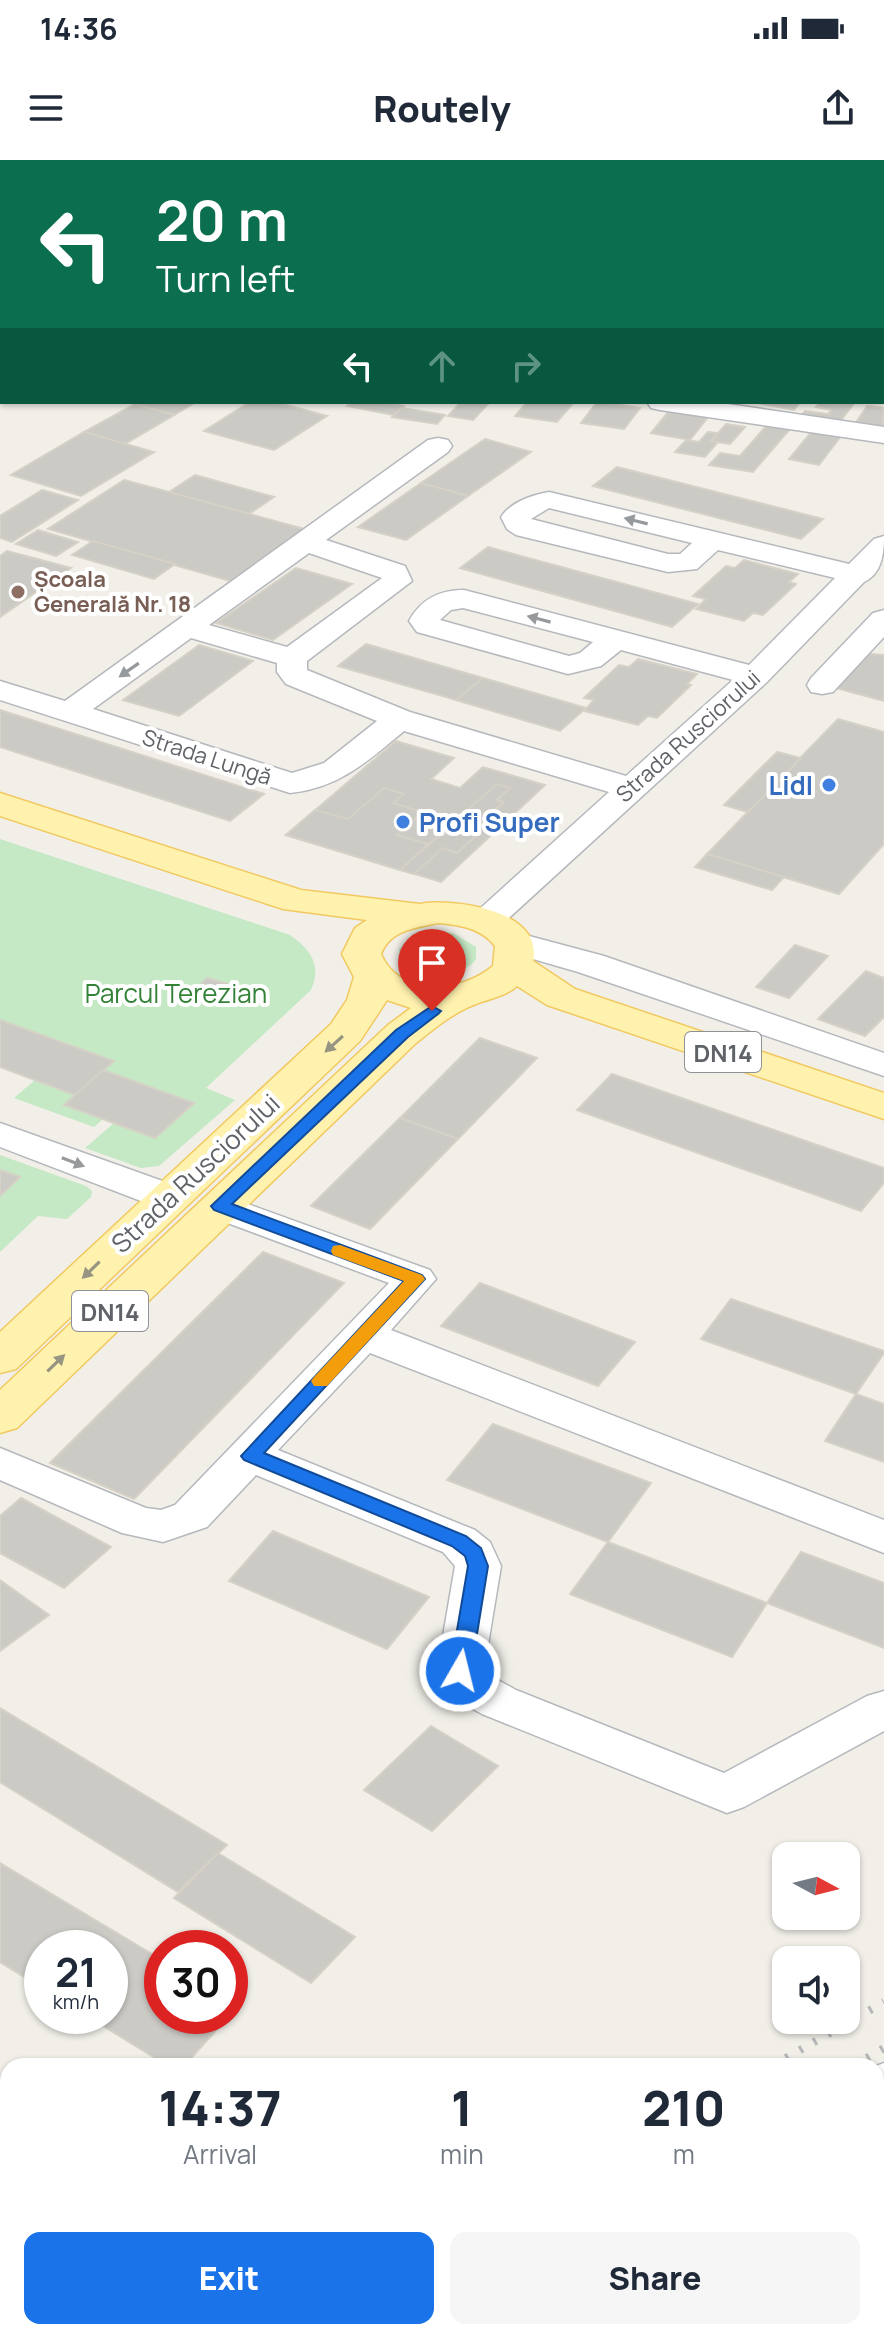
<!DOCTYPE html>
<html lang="en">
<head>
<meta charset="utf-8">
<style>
  body { margin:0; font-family:Manrope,sans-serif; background:#f6f6f7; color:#1f2937; height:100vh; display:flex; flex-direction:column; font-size:30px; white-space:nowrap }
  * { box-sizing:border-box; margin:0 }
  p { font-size:26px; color:#747a83 }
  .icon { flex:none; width:44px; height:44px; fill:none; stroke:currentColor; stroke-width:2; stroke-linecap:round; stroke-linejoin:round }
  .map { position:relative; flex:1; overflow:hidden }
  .sheet { position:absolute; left:0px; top:1898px; width:884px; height:282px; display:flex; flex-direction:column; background:#fff; border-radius:24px 24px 0 0; box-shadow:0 2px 6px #0004 }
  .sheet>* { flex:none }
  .banner { position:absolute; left:0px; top:0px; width:884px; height:244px; box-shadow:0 2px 6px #0004; background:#0b6e4f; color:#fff; overflow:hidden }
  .needle { width:52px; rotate:97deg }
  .fabs { position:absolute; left:772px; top:1682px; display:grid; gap:16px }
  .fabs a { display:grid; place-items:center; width:88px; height:88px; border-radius:16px; background:#fff; box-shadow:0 2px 6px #0004; font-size:40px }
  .speed { position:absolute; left:24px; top:1770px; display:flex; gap:16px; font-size:40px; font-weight:700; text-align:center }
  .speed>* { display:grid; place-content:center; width:104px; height:104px; border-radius:50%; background:#fff; box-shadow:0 2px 6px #0004; line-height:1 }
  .speed small { font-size:20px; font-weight:400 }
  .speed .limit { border:12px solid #d22; background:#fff; color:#111 }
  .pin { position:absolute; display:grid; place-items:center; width:68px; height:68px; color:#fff; margin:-82px -34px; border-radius:50% 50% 50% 0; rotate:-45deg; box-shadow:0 0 8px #0007 }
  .pin .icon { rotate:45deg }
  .me { position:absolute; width:88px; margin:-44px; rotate:8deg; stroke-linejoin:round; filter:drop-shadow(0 0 6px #0008) }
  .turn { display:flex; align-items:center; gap:28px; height:168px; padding:0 24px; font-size:36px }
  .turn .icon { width:104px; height:104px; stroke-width:2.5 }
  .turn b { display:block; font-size:56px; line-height:68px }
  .lanes { display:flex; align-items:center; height:76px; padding:0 24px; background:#0003; justify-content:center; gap:40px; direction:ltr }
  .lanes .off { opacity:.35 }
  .eta { display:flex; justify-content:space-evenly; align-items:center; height:136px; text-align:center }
  .eta b { font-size:48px; font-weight:800; line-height:56px }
  .cta { display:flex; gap:16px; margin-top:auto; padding:16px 24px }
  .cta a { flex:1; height:92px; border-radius:16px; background:#1a73e8; color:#fff; font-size:32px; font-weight:800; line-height:92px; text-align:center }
  .cta a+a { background:#f6f6f7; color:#1f2937 }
  .status { display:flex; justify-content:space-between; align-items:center; height:56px; padding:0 40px; background:#fff; direction:ltr }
  .status svg { height:22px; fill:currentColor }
  header { display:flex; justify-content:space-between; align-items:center; height:104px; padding:0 24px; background:#fff; font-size:36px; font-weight:800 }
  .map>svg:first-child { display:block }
</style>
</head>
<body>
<div class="status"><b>14:36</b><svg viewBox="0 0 49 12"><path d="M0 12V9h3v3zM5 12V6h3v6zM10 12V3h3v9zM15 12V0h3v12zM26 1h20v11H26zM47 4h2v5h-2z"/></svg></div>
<header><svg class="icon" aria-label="menu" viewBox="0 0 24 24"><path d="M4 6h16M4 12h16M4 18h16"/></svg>Routely<svg class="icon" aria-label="share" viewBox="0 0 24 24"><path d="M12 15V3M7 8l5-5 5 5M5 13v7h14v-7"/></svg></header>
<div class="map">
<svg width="884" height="2179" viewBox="0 0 884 2179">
  <rect width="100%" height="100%" fill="#f1efe8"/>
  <g fill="#c5e8c5">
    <path d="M 0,679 L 290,775 C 311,790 322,805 311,830 L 206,928 L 235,940 L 159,1006 L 141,1008 L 85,988 L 114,963 L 155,978 L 193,944 L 103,910 L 113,900 L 0,860 Z"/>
    <path d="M 430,772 L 453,773 L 476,787 L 476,799 C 461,821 398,825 399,789 L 410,778 Z"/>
    <path d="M 35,920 L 75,935 L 65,945 L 103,959 L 94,967 L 14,938 Z"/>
    <path d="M 0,995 L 86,1026 L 92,1031 L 91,1037 L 67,1059 L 38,1056 L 0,1092 L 0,1036 L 20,1018 L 0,1010 Z"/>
  </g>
  <g fill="#cccac5" stroke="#d6d1c6" stroke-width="2">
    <path d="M 138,242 L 196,242 L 174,255 L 135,244 Z"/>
    <path d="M 250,242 L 275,242 L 327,256 L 274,290 L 204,271 Z"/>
    <path d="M 352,242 L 384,242 L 404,246 L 393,255 L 347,246 Z"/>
    <path d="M 461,242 L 490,242 L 473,260 L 448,256 Z"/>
    <path d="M 527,242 L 574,242 L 557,262 L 515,256 Z"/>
    <path d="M 597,242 L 602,242 L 640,248 L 624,269 L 581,263 Z"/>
    <path d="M 763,242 L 800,242 L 794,250 L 762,244 Z"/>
    <path d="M 820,242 L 835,244 L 855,242 L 839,263 L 801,256 L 805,251 L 828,254 L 832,250 L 816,247 Z"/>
    <path d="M 135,244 L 174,255 L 125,284 L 84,272 Z"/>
    <path d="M 867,246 L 884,248 L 883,268 L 855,264 Z"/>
    <path d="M 402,248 L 445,255 L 437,264 L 392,257 Z"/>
    <path d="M 669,251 L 708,257 L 690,280 L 651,273 Z"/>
    <path d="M 726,264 L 745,267 L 730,284 L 711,281 Z"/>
    <path d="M 767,265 L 790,269 L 753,312 L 709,305 L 720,293 L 740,296 Z"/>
    <path d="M 812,271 L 841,276 L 819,305 L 789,299 Z"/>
    <path d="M 84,272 L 154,292 L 81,336 L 11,315 Z"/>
    <path d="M 708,272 L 718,273 L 711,281 L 718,282 L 705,297 L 675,292 L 686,280 L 699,282 Z"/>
    <path d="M 485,279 L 531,292 L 468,336 L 421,323 Z"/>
    <path d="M 617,307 L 823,359 L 801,379 L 593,326 Z"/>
    <path d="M 195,315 L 274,337 L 249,354 L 169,332 Z"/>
    <path d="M 124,320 L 169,332 L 304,369 L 230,421 L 48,369 Z"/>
    <path d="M 421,323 L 468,336 L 406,380 L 358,367 Z"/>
    <path d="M 42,330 L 78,340 L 12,382 L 0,378 L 0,356 Z"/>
    <path d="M 38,370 L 78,382 L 56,396 L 16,384 Z"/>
    <path d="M 93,381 L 175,404 L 154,419 L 72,395 Z"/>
    <path d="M 488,387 L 698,444 L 672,467 L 460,408 Z"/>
    <path d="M 7,391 L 71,408 L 0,457 L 0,396 Z"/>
    <path d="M 744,400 L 798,414 L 789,422 L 796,424 L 763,455 L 753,453 L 744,461 L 696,449 L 706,439 L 693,436 L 726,406 L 735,408 Z"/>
    <path d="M 296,408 L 352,424 L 273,480 L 216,463 Z"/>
    <path d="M 366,484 L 483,518 L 456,540 L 338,506 Z"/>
    <path d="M 199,485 L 253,501 L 179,556 L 123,540 Z"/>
    <path d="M 869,494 L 884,495 L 884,541 L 836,528 Z"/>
    <path d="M 638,499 L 697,514 L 687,524 L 691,525 L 657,558 L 648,556 L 638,565 L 584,551 L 594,540 L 584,538 L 619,505 L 629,507 Z"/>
    <path d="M 483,518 L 586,548 L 560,571 L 456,540 Z"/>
    <path d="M 0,550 L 264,634 L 230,661 L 0,587 Z"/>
    <path d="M 838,559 L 884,572 L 884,684 L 839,734 L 707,694 Z"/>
    <path d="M 396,581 L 454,598 L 431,619 L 460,628 L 483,607 L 545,625 L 441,722 L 286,675 Z"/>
    <path d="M 777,592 L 801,598 L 748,652 L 724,645 Z"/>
    <path d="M 497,624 L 510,628 L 497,640 L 504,642 L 480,664 L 487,666 L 457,693 L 443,688 L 414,714 L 400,710 Z"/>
    <path d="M 384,628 L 404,634 L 393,643 L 422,652 L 397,675 L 428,684 L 400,710 L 286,675 L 315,650 L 348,659 Z"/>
    <path d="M 707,694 L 784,717 L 772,730 L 695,707 Z"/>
    <path d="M 795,785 L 828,796 L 789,838 L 756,827 Z"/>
    <path d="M 866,811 L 884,818 L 884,857 L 865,876 L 818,859 Z"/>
    <path d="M 207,818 L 242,828 L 235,835 L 201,824 Z"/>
    <path d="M 0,860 L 114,901 L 75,935 L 0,907 Z"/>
    <path d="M 480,878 L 537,898 L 458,979 L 400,958 Z"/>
    <path d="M 103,910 L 194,943 L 155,978 L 64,945 Z"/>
    <path d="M 612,914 L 884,1008 L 884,1023 L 861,1051 L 577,950 Z"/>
    <path d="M 400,958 L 458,979 L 370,1069 L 311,1046 Z"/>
    <path d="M 0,1010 L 20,1017 L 0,1036 Z"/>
    <path d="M 263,1092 L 344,1123 L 134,1339 L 50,1303 Z"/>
    <path d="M 480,1123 L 635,1182 L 598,1226 L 441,1166 Z"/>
    <path d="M 731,1139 L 884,1191 L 884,1193 L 856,1234 L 701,1179 Z"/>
    <path d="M 856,1234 L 884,1244 L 884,1302 L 825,1281 Z"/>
    <path d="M 493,1264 L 651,1323 L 608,1382 L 447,1320 Z"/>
    <path d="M 21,1338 L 111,1387 L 64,1428 L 0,1393 L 0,1356 Z"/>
    <path d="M 273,1371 L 429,1437 L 387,1489 L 229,1421 Z"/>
    <path d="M 608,1382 L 767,1443 L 732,1497 L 570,1434 Z"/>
    <path d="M 801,1392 L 884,1423 L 884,1488 L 767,1443 Z"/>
    <path d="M 0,1420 L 49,1455 L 0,1491 Z"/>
    <path d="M 0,1548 L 227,1685 L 178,1732 L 0,1622 Z"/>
    <path d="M 431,1566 L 498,1606 L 432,1671 L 364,1630 Z"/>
    <path d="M 218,1693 L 355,1777 L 311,1823 L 174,1738 Z"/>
    <path d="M 0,1703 L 162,1800 L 162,1856 L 229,1856 L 184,1906 L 168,1906 L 87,1856 L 110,1856 L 110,1788 L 42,1788 L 42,1828 L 0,1802 Z"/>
    <path d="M 8,1985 L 8,2073 L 0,2081 L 0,1994 Z"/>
    <path d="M 8,2122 L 8,2150 L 0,2144 L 0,2131 Z"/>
    <path d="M 40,2172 L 103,2172 L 96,2179 L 51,2179 Z"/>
    <path d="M 684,2172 L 718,2172 L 706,2179 L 689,2179 Z"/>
  </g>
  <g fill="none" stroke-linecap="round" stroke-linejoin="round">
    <g stroke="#b5b8bc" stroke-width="3">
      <g id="street">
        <path d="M 323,0 L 348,0 L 349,2 L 324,2 Z"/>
        <path d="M 636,0 L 660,0 L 661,2 L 637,2 Z"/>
        <rect x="0" y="60" width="2" height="14"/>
        <rect x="882" y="118" width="2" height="14"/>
        <path d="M 647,242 L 714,242 L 884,267 L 884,283 L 660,250 L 651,248 Z"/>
        <path d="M 438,278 L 448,280 L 452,286 L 448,292 L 326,380 L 405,406 L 412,421 L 307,501 L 307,510 L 410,552 L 626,616 L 733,520 L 621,490 L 601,506 L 568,514 L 417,472 L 409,461 C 421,439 439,430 464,430 L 749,505 L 835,418 L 718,390 L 697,409 L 668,412 L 516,375 L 507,369 L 501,357 C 511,342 532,335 549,332 L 849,404 L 874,379 L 884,376 C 884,396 881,414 864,422 L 766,523 L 498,768 L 486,771 L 474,768 L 469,761 L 474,754 L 609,632 L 404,571 C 368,601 339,628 290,633 L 0,540 L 0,521 L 65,541 L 428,280 ZM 549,348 L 692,383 L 680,394 L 668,394 L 531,359 ZM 309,393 L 382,418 L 287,487 L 209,465 ZM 463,448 L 593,482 L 580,493 L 569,496 L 440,460 L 451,450 ZM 191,478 L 277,503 L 277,512 L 286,524 L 377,561 L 324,603 L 292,613 L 93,549 Z"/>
        <path d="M 884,450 L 884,477 L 833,532 L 822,534 L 811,532 L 807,525 L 811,518 L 873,453 Z"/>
        <path d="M 514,772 L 604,796 L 884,893 L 884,916 L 578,812 L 502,790 L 496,783 L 502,776 Z"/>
        <path d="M 0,963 L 182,1028 L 188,1037 L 182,1046 L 168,1049 L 154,1046 L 0,987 Z"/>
        <path d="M 220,1034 L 430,1110 L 436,1119 L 391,1170 L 884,1360 L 884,1393 L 370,1193 L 278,1290 L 475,1370 L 490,1382 L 501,1406 L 484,1509 L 487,1514 L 516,1530 L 724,1613 L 867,1536 L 884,1531 L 884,1571 L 744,1647 L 727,1653 L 482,1554 L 453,1538 L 437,1511 L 455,1406 L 443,1392 L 256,1315 L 207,1367 L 163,1382 L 122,1373 L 0,1320 L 0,1288 L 146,1348 L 161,1350 L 175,1345 L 389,1123 L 206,1055 L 200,1046 L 206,1037 Z"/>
        <path d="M 884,1903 L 884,1951 L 876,1954 L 876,1906 Z"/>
        <path d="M 462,2172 L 528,2172 L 525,2179 L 459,2179 Z"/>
      </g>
    </g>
    <g stroke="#b6babf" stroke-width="3">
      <rect id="secondary" x="0" y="11" width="2" height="16"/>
    </g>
    <g stroke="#f2c960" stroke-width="3">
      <path id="primary" d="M 0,633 L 301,730 L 420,744 C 453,738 544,750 533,801 L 575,829 L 884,933 L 884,959 L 547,845 L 517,826 C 504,837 492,838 476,844 C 454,852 435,868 416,883 L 17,1268 L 0,1273 L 0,1230 L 388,865 L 411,848 L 387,840 L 360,881 L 16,1209 L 0,1213 L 0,1172 L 331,864 L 347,840 L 354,817 L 342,794 L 355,768 L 367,760 L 283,749 L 0,656 ZM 438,763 C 460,765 481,768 495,786 L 493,806 C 461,833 400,838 381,794 C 390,770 415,768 438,763 Z"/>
    </g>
    <use href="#street" fill="#fff" fill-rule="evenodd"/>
    <use href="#secondary" fill="#fff" fill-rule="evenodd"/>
    <use href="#primary" fill="#fff2af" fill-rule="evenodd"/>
    <g stroke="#b6b7b8" stroke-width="8" stroke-dasharray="3 13" stroke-linecap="butt">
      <path d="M 772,1906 L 884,1842"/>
      <path d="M 853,1906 L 884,1888"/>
      <path d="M 292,2179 L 304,2172"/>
      <path d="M 386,2179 L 398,2172"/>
    </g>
  </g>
  <defs><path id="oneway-solid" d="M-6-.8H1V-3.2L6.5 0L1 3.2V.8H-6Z" transform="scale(2)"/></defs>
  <g fill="#979a9d">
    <use href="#oneway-solid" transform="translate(636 361) rotate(-166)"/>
    <use href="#oneway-solid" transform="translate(539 459) rotate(-165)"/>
    <use href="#oneway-solid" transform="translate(129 510) rotate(145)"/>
    <use href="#oneway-solid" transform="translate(73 1002) rotate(21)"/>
  </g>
  <g fill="#979581">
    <use href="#oneway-solid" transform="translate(334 884) rotate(138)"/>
    <use href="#oneway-solid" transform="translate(91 1110) rotate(136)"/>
    <use href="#oneway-solid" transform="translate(56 1203) rotate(-44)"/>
  </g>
  <path fill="#1a73e8" stroke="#114b97" stroke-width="2" d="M 432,846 L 441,851 L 438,854 L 408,877 L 232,1044 L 422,1115 L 425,1119 L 264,1293 L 466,1376 L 481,1388 L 488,1406 L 471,1511 L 468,1517 L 453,1517 L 450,1511 L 468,1406 L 465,1396 L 452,1386 L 244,1300 L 241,1296 L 404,1121 L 214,1050 L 211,1046 L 396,870 Z"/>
  <path fill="#f59e0b" d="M 340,1085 L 422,1115 L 425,1119 L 327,1226 L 314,1226 L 311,1221 L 314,1217 L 404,1121 L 333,1095 L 331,1091 L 333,1086 Z"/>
  <circle fill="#8d6e63" stroke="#fff" stroke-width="3" cx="18" cy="432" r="8"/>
  <g fill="#3f7fe0" stroke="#fff" stroke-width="3">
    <circle cx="829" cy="625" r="8"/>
    <circle cx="403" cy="662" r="8"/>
  </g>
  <g text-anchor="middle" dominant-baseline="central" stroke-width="8" stroke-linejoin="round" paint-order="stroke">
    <g font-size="22" font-weight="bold" fill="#785e54" stroke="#fff" text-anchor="start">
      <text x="34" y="419">Școala<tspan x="34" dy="25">Generală Nr. 18</tspan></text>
    </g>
    <g font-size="22" fill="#5f6368" stroke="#fff">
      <text transform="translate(688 576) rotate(-42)">Strada Rusciorului</text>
      <text transform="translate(207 597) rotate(18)">Strada Lungă</text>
    </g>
    <g fill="#fff" stroke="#8f9295" stroke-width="2">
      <rect x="685" y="872" width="76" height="40" rx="6"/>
      <rect x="72" y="1131" width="76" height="40" rx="6"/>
    </g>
    <g font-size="24" font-weight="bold" fill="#5f6368">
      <text x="723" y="892">DN14</text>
      <text x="110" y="1151">DN14</text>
    </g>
    <g font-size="26" font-weight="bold" fill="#366cbe" stroke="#fff" text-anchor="end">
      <text x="813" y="625">Lidl</text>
      <text x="419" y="662" text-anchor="start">Profi Super</text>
    </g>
    <g font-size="26" fill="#348238" stroke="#fff">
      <text x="176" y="833">Parcul Terezian</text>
    </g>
    <g font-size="26" fill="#5f6368" stroke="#fff">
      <text transform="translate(195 1013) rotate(-43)">Strada Rusciorului</text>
    </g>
  </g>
</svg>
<div class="fabs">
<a><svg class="needle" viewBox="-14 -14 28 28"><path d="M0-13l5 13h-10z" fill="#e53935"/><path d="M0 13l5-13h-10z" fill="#747a83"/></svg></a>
<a><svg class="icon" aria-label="sound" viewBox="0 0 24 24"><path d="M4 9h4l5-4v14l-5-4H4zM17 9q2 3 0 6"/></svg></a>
</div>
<div class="speed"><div>21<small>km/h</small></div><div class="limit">30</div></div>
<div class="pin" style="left:432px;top:851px;background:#d93025"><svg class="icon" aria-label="arrive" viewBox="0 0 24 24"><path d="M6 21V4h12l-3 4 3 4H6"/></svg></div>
<svg class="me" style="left:460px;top:1511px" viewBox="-20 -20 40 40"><circle r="17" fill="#1a73e8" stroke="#fff" stroke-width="3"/><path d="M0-11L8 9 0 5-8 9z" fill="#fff"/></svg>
<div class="banner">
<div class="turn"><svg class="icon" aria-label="left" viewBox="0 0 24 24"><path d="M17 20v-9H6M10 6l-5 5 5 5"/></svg><div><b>20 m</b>Turn left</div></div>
<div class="lanes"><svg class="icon" aria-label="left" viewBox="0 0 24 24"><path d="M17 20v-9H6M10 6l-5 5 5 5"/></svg><svg class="icon off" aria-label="ahead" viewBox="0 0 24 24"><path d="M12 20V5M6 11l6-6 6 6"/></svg><svg class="icon off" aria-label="right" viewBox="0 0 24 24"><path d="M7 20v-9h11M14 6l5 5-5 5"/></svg></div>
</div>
<section class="sheet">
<div class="eta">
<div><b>14:37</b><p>Arrival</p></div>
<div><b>1</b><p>min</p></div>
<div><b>210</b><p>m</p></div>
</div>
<div class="cta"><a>Exit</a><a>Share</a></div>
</section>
</div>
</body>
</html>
